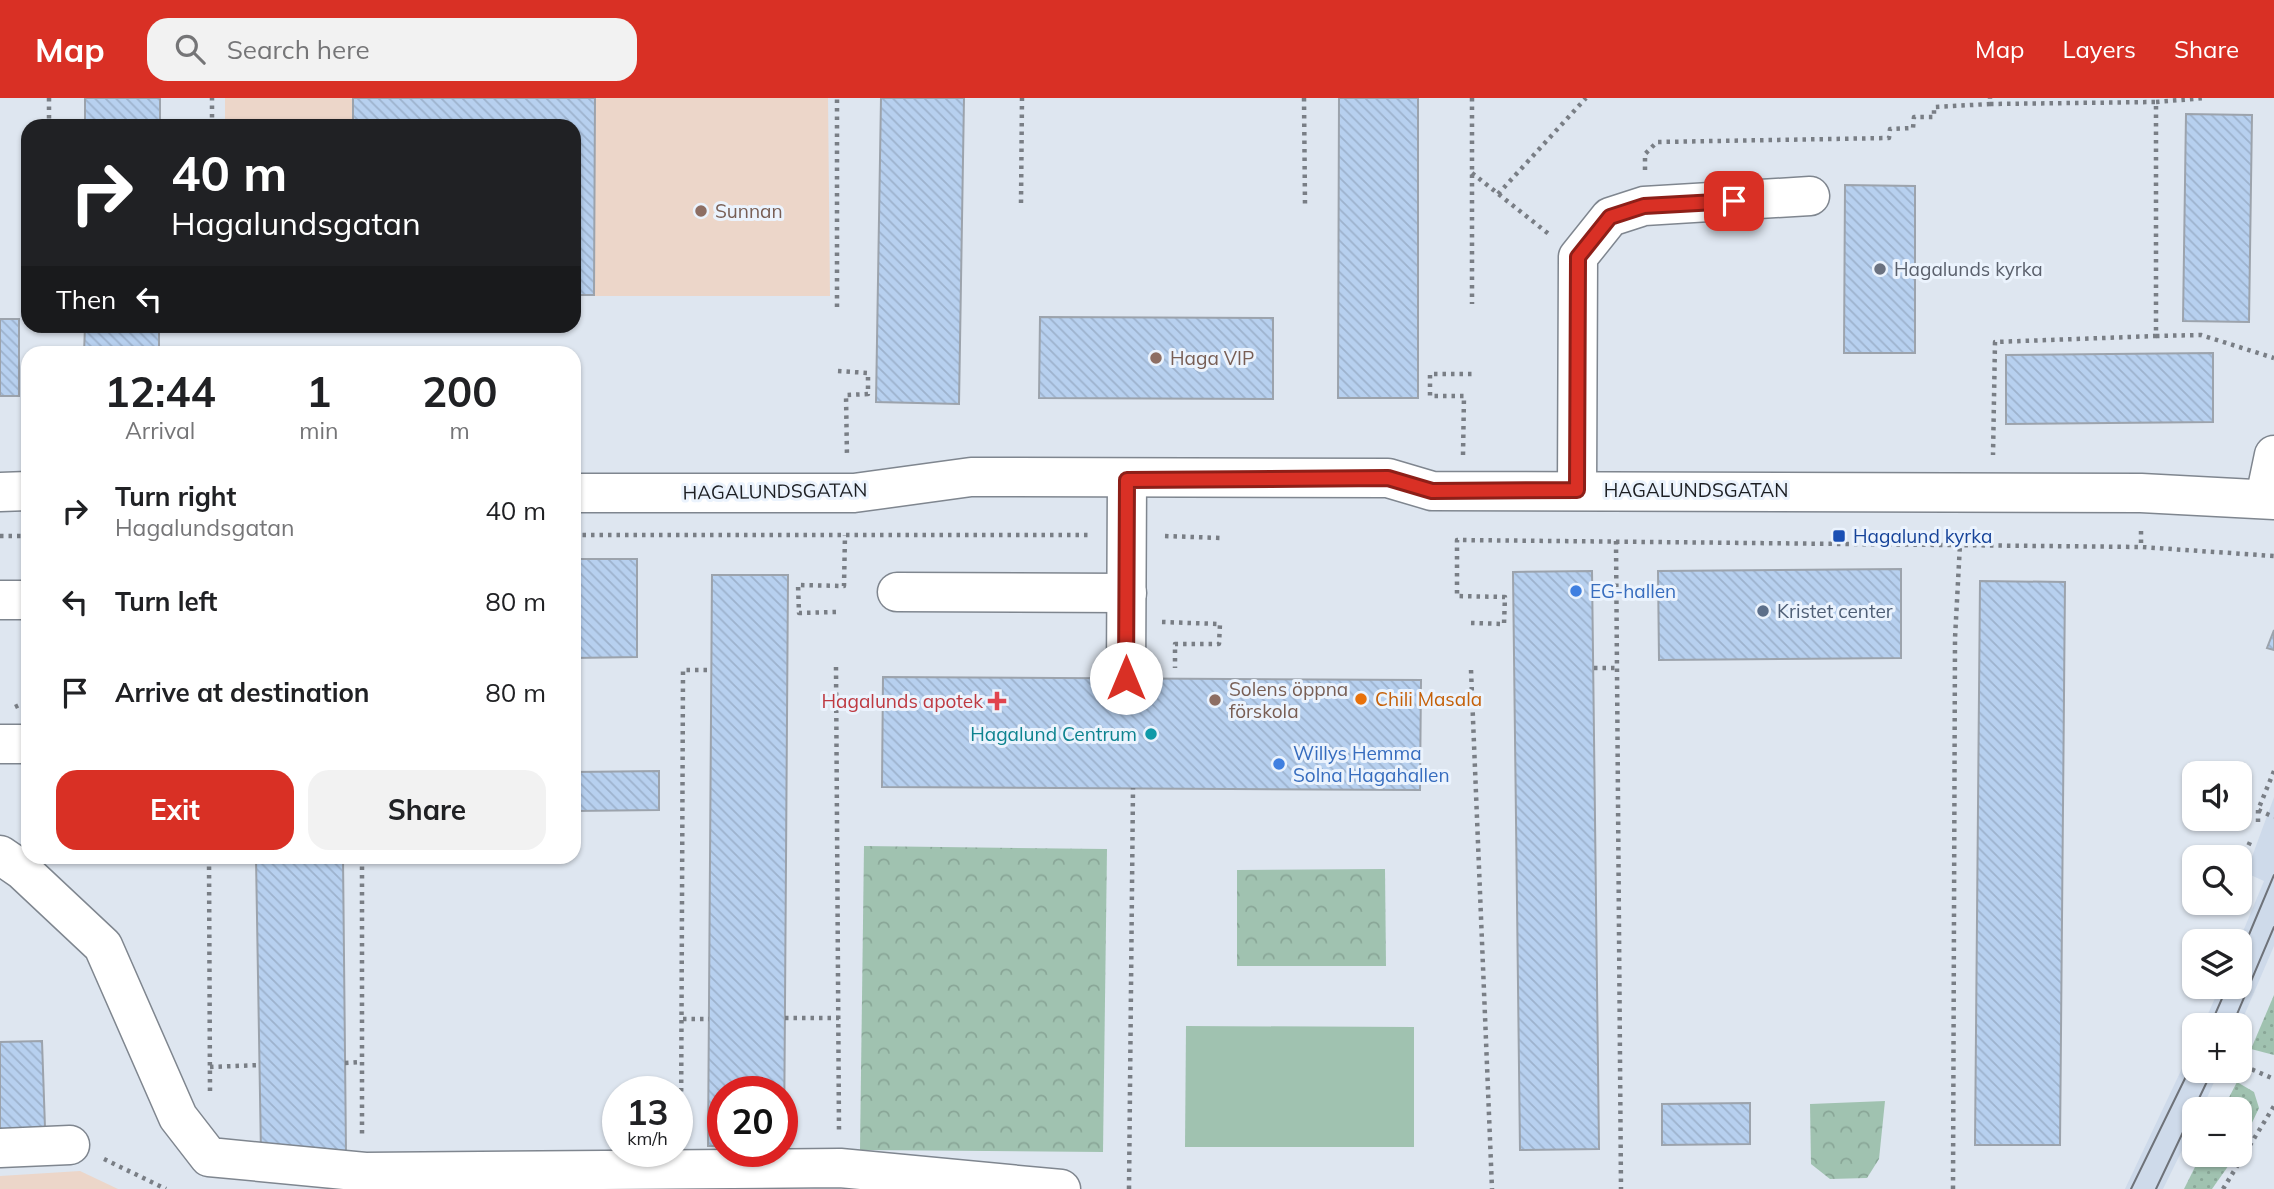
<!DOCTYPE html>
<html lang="en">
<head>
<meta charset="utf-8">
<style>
  body { margin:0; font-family:Mulish,sans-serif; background:#f2f2f2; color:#202124; height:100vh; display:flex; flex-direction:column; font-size:26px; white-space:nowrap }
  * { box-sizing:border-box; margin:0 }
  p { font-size:23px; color:#757577 }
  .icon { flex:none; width:38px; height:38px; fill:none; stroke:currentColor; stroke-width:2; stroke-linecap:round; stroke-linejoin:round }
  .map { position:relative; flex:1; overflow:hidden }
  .sheet { position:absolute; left:21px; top:248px; width:560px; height:518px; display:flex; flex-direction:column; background:#fff; border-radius:21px; box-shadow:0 2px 5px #0004 }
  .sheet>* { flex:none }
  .guide { position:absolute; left:21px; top:21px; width:560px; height:214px; border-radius:21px; box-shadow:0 2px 5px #0004; background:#202124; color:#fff; overflow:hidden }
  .buttons { position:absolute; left:2182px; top:663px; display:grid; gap:14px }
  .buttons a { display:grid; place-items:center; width:70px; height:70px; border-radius:14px; background:#fff; box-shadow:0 2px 5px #0004; font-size:35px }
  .speed { position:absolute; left:602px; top:978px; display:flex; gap:14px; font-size:35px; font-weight:700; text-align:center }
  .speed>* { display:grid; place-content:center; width:91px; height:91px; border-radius:50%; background:#fff; box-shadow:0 2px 5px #0004; line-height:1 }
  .speed small { font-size:18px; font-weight:400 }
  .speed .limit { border:10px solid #d22; background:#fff; color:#111 }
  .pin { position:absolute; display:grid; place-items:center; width:60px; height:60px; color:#fff; margin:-30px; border-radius:14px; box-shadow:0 4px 10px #0006 }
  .me { position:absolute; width:77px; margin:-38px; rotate:0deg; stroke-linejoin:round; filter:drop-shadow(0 0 5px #0008) }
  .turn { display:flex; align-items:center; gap:24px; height:147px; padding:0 35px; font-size:32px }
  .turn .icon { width:91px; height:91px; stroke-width:2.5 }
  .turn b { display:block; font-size:49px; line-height:60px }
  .then { display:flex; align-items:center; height:66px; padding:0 35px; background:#0003; gap:14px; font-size:26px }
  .eta { display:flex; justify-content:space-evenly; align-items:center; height:119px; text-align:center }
  .eta b { font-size:42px; font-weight:700; line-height:49px }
  .action { display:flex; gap:14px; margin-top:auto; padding:14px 35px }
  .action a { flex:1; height:80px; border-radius:21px; background:#d93025; color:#fff; font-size:28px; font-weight:700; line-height:80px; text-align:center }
  .action a+a { background:#f2f2f2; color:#202124 }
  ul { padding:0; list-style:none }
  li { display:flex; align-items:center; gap:21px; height:91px; padding:0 35px }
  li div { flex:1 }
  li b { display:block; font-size:26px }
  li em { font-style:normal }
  header { display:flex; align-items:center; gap:42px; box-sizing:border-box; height:98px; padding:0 35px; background:#d93025; color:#fff }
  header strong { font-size:33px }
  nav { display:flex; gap:38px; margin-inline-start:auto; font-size:24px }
  .search { width:490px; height:63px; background:#f2f2f2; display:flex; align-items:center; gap:18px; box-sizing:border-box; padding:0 24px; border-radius:21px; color:#757577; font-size:26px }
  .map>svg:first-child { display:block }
</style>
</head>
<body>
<header>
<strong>Map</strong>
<div class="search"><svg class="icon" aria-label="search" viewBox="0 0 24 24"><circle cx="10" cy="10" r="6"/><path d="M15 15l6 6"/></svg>Search here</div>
<nav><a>Map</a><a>Layers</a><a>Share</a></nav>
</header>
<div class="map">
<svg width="2274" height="1091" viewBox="0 0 2274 1091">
  <defs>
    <pattern id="grass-dots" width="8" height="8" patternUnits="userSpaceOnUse" patternTransform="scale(1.75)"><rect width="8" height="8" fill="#a0c2b0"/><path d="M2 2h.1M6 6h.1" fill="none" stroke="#89a697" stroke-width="1.8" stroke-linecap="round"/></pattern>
    <pattern id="forest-crowns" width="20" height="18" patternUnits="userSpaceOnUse" patternTransform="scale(1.75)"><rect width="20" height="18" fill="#a0c2b0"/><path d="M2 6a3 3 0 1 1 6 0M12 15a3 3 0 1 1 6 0" fill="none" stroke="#89a697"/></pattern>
    <pattern id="building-back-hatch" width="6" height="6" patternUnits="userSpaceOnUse" patternTransform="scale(1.75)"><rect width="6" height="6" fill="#b7d0ef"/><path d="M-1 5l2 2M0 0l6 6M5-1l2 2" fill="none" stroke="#9db2cd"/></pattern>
  </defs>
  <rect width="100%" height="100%" fill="#dee6f0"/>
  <g fill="#cedaea">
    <path d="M 2274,699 L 2274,848 L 2240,927 L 2203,927 L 2220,889 L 2240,889 L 2239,843 L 2264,783 L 2246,775 Z"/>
    <path d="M 2194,945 L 2194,973 L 2219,973 L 2202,1011 L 2194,1012 L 2193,1030 L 2163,1091 L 2125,1091 Z"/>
  </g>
  <g fill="#ecd6c9">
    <path d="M 225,0 L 828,0 L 830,198 L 574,198 L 574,28 L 225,28 Z"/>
    <path d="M 80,1073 L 118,1091 L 0,1091 L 0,1078 Z"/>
  </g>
  <g fill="url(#grass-dots)">
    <path d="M 2274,897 L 2274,957 L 2251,951 Z"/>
    <path d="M 2237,984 L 2254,994 L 2259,1010 L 2240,1050 L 2240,1012 L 2223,1011 Z"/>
    <path d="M 2201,1057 L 2236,1057 L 2212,1091 L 2184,1091 Z"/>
  </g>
  <g fill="url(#forest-crowns)">
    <path d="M 864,748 L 1107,751 L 1103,1054 L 860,1052 Z"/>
    <path d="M 1385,771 L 1386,868 L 1237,868 L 1237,772 Z"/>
    <path d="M 1885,1003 L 1879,1061 L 1867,1080 L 1830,1081 L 1811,1066 L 1810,1006 Z"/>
  </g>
  <path fill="#a0c2b0" d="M 1186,928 L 1414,929 L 1414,1049 L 1185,1049 Z"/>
  <g fill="url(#building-back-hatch)" stroke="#9ca3ac" stroke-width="2">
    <rect x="85" y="0" width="75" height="28"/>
    <path d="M 353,0 L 595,0 L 594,197 L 574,197 L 574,28 L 353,28 Z"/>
    <path d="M 881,0 L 964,0 L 959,306 L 876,304 Z"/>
    <path d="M 1339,0 L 1418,0 L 1418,300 L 1338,300 Z"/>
    <path d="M 2186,16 L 2252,17 L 2249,224 L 2183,223 Z"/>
    <path d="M 1845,87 L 1915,88 L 1915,255 L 1844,255 Z"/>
    <path d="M 1040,219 L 1273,220 L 1273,301 L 1039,300 Z"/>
    <rect x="0" y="221" width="19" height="77"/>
    <path d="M 85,228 L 159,228 L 159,256 L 84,256 Z"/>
    <path d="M 2213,255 L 2213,324 L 2006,326 L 2006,257 Z"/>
    <path d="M 574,461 L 637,461 L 637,559 L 574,560 Z"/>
    <path d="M 1901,471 L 1901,560 L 1659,562 L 1658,473 Z"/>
    <path d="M 1592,473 L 1599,1051 L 1520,1052 L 1513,474 Z"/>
    <path d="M 712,477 L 788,477 L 784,1049 L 782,994 L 723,994 L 723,1048 L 708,1048 Z"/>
    <path d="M 1980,483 L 2065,484 L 2060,1047 L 1975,1047 Z"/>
    <path d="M 2274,532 L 2274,552 L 2267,550 Z"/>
    <path d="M 883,579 L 1421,582 L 1420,692 L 882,689 Z"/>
    <path d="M 659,673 L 659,712 L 574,713 L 574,674 Z"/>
    <path d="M 256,760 L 343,760 L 346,1055 L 261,1056 Z"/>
    <path d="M 42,943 L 45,1030 L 0,1032 L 0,944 Z"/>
    <path d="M 1750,1005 L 1750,1046 L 1662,1047 L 1662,1006 Z"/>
  </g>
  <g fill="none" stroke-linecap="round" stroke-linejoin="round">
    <g stroke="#7f868f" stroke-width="41">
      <g id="minor">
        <path d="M 1577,392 L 1578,159 L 1610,119 L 1644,108 L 1810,98"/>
        <path d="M 0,394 L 28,393"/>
        <path d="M 574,395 L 854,395 L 971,379 L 1388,380 L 1432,393 L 2141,395 L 2274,402"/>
        <path d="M 2265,400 L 2274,357"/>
        <path d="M 897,494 L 1127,495"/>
        <path d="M 0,502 L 28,502"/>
        <path d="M 1126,580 L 1127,381"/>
        <path d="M 0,646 L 28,646"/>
        <path d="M 0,757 L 22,772 L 103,848 L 178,1019 L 209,1059 L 365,1074 L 840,1070 L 1061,1091"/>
        <path d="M 0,1050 L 70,1047"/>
      </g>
    </g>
    <g stroke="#797e85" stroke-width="4.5" stroke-dasharray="3.5 5" stroke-linecap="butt">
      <path d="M 49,0 L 49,28"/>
      <path d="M 1304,0 L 1305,107"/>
      <path d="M 1472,0 L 1472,206"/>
      <path d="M 2156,4 L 2205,0"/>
      <path d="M 1990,6 L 2156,4 L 2156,238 L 1995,244 L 1993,357"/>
      <path d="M 212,28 L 212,0"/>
      <path d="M 1645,72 L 1645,56 L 1657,44 L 1889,40 L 1890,31 L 1913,30 L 1914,19 L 1934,19 L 1934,9 L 1990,6 L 1990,0"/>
      <path d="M 1472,75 L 1550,137"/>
      <path d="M 1498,96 L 1586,0"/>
      <path d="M 1021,105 L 1022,0"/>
      <path d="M 837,209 L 837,0"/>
      <path d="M 2156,238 L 2201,237 L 2274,260"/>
      <path d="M 838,273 L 868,275 L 868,296 L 846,297 L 847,359"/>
      <path d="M 1463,357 L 1464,298 L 1430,298 L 1430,276 L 1472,276"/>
      <path d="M 2141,433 L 2141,449"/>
      <path d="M 574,437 L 1090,437"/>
      <path d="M 0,438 L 28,438"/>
      <path d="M 1165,438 L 1220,440"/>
      <path d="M 1616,443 L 1621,1091"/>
      <path d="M 836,514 L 799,515 L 798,487 L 844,488 L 845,437"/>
      <path d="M 1162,524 L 1220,526 L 1219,546 L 1175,546 L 1175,570"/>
      <path d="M 1471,525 L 1504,526 L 1505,499 L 1457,498 L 1457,442 L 2141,449 L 2274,458"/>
      <path d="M 836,569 L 839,1034"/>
      <path d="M 1594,570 L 1617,570"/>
      <path d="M 1471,572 L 1492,1091"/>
      <path d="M 15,609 L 28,603"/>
      <path d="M 2274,673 L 2258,712 L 2274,719"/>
      <path d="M 2258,712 L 2258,724"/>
      <path d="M 2245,755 L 2250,744"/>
      <path d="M 209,760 L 210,995"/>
      <path d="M 362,760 L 362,1039"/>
      <path d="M 2227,805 L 2227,819"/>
      <path d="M 785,920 L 839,920"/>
      <path d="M 683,921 L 709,921"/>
      <path d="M 345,965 L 362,964"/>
      <path d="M 2244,968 L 2274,981"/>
      <path d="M 210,969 L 260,967"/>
      <path d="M 681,1036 L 683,572 L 711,572"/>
      <path d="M 104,1061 L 166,1091"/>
      <path d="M 1129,1091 L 1133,690"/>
      <path d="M 1953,1091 L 1955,540 L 1960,446"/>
      <path d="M 2223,1091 L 2274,1008"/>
    </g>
    <use href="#minor" stroke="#fff" stroke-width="38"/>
    <g stroke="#6e7279" stroke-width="2">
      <path d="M 2240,858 L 2274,777"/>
      <path d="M 2210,928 L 2227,889"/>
      <path d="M 2232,928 L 2274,829"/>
      <path d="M 2131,1091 L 2194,962"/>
      <path d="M 2156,1091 L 2212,973"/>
    </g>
  </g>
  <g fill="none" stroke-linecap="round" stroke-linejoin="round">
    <g stroke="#8d1f18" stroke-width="18">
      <path id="route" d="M 1126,580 L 1127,382 L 1388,380 L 1432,393 L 1577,392 L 1578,159 L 1610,119 L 1644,108 L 1734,103"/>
    </g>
    <use href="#route" stroke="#d93025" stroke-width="12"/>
  </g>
  <g fill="#8d6e63" stroke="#ebf3fd" stroke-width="2.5">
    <circle cx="701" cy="113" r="7"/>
    <circle cx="1156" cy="260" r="7"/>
    <circle cx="1215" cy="602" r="7"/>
  </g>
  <circle fill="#6b7280" stroke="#ebf3fd" stroke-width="2.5" cx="1880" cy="171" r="7"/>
  <rect fill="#1a4fb4" stroke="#ebf3fd" stroke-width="2.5" x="1832" y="431" width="14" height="14" rx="3.5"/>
  <g fill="#3f7fe0" stroke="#ebf3fd" stroke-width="2.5">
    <circle cx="1576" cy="493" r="7"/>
    <circle cx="1279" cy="666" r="7"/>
  </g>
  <circle fill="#5c6f8a" stroke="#ebf3fd" stroke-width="2.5" cx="1763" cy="513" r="7"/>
  <circle fill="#e8710a" stroke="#ebf3fd" stroke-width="2.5" cx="1361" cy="601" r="7"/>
  <path fill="#e0444e" stroke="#ebf3fd" stroke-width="2.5" d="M993.5 592.5h7v7h7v7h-7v7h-7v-7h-7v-7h7z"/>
  <circle fill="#0f9aa8" stroke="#ebf3fd" stroke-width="2.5" cx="1151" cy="636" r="7"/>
  <g text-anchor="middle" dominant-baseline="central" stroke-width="6" stroke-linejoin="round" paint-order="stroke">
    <g font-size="19" fill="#785e54" stroke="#ebf3fd" text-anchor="start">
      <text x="715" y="113">Sunnan</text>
      <text x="1170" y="260">Haga VIP</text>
      <text x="1229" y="591">Solens öppna<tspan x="1229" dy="22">förskola</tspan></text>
    </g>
    <g font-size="19" fill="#5b616d" stroke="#ebf3fd" text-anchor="start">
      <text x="1894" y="171">Hagalunds kyrka</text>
    </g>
    <g font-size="19" fill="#1d1f23" stroke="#ebf3fd">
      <text x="1696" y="392">HAGALUNDSGATAN</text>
      <text transform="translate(775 393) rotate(-1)">HAGALUNDSGATAN</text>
    </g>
    <g font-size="19" fill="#164399" stroke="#ebf3fd" text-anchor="start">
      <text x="1853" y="438">Hagalund kyrka</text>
    </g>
    <g font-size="19" fill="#366cbe" stroke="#ebf3fd" text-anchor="start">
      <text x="1590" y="493">EG-hallen</text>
      <text x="1293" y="655">Willys Hemma<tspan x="1293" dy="22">Solna Hagahallen</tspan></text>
    </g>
    <g font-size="19" fill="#4e5e75" stroke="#ebf3fd" text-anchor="start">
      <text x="1777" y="513">Kristet center</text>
    </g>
    <g font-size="19" fill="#c56008" stroke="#ebf3fd" text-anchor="start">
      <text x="1375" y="601">Chili Masala</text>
    </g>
    <g font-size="19" fill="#be3a42" stroke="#ebf3fd" text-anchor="end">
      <text x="983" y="603">Hagalunds apotek</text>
    </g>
    <g font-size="19" fill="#0d838f" stroke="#ebf3fd" text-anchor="end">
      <text x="1137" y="636">Hagalund Centrum</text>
    </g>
  </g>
</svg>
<div class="buttons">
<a><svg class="icon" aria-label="sound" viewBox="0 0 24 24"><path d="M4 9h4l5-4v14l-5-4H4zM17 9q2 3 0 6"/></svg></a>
<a><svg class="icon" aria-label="search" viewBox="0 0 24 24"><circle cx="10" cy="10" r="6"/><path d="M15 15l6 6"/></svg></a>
<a><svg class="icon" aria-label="layers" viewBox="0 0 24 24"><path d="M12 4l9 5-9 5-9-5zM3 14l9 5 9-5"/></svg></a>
<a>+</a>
<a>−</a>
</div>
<div class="speed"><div>13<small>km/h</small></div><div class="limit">20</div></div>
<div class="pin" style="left:1734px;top:103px;background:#d93025"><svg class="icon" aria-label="arrive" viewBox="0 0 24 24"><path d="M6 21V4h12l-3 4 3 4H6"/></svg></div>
<svg class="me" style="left:1126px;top:580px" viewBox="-20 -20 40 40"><circle r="19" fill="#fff"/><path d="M0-13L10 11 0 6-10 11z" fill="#d93025"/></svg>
<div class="guide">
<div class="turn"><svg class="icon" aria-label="right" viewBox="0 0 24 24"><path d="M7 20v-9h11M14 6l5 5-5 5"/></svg><div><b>40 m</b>Hagalundsgatan</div></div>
<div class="then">Then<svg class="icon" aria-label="left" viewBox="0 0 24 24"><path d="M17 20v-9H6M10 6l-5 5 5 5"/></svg></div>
</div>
<section class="sheet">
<div class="eta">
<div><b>12:44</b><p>Arrival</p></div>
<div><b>1</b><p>min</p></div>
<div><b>200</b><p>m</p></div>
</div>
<ul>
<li><svg class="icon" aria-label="right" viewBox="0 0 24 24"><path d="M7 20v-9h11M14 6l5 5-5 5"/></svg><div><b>Turn right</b><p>Hagalundsgatan</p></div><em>40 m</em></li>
<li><svg class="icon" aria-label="left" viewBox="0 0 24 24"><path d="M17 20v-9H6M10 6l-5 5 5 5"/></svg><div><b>Turn left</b></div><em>80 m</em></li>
<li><svg class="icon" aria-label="arrive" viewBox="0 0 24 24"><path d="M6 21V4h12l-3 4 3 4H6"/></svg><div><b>Arrive at destination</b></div><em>80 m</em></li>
</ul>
<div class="action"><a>Exit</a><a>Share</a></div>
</section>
</div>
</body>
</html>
